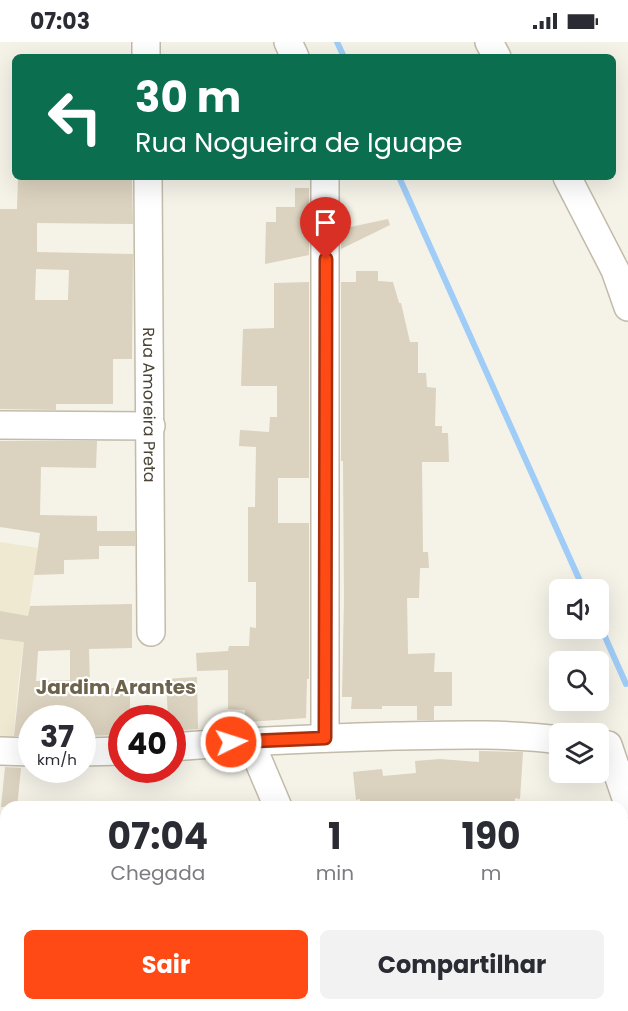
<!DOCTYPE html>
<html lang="pt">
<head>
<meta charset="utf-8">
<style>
  body { margin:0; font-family:Poppins,sans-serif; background:#f2f2f3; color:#2b2b33; height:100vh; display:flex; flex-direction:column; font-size:22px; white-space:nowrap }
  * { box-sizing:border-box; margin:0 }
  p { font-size:20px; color:#7c7c81 }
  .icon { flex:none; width:33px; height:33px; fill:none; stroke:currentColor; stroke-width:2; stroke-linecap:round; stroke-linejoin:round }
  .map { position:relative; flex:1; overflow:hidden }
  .panel { position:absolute; left:0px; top:759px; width:628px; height:210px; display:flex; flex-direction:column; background:#fff; border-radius:18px 18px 0 0; box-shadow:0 6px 24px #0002 }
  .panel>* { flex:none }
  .hud { position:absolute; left:12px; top:12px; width:604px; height:126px; border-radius:9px; box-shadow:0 6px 24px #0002; background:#0b6e4f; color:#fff; overflow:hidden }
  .fabs { position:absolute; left:549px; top:537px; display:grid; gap:12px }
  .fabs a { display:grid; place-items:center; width:60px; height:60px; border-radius:9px; background:#fff; box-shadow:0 6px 24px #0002; font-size:30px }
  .speed { position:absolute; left:18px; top:663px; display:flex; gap:12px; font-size:30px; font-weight:700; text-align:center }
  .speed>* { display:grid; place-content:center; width:78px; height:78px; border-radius:50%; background:#fff; box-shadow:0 6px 24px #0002; line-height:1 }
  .speed small { font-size:15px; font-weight:400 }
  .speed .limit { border:9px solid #d22; background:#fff; color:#111 }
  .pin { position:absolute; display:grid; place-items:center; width:51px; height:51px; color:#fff; margin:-62px -26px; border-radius:50% 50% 50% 0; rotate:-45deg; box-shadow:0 0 6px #0007 }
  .pin .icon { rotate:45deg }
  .me { position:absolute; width:66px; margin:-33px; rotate:86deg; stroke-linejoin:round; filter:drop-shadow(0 0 4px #0008) }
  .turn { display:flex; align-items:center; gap:21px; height:126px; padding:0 24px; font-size:27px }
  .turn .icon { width:78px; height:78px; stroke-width:2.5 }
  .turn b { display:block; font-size:42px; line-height:51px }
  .eta { display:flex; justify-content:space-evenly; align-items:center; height:102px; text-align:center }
  .eta b { font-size:36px; font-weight:700; line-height:42px }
  .cta { display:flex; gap:12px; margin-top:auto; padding:12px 24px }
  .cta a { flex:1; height:69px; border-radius:9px; background:#ff4a15; color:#fff; font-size:24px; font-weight:700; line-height:69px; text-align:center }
  .cta a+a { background:#f2f2f3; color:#2b2b33 }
  .status { display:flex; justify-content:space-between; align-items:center; height:42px; padding:0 30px; background:#fff; direction:ltr }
  .status svg { height:16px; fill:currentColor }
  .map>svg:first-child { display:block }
</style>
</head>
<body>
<div class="status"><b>07:03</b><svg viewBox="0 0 49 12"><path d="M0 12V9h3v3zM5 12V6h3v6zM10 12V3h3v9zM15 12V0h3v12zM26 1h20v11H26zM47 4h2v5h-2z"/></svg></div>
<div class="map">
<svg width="628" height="969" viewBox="0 0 628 969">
  <rect width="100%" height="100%" fill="#f5f2e8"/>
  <path fill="#f0e9d1" d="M 0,500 L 38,506 L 19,635 L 13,699 L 0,697 Z"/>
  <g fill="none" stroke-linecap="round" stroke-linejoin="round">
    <g stroke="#a0cdf7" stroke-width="6">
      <path d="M 337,0 L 344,15"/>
      <path d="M 399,135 L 584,548"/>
      <path d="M 598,579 L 626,642"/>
    </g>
  </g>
  <g fill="#dbd2bf" fill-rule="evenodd">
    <path d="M 51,135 L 101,135 L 101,137 L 132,138 L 133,182 L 37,181 L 37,210 L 133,212 L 132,317 L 113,317 L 113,362 L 56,362 L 56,368 L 0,367 L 0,167 L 17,167 L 18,137 L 51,137 ZM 36,227 L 69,228 L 68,258 L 35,258 Z"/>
    <path d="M 295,146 L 309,146 L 309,213 L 265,222 L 266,180 L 276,180 L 276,165 L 295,165 Z"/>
    <path d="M 388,177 L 390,183 L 341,207 L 341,187 Z"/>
    <path d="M 356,229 L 378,229 L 378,239 L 393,240 L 399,261 L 401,261 L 410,300 L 418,300 L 418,331 L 426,331 L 427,345 L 436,346 L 435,384 L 442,384 L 442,391 L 448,391 L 449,420 L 422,420 L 423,510 L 428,510 L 429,526 L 420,526 L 419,556 L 407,556 L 408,612 L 435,611 L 434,630 L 452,630 L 452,664 L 434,664 L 434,678 L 417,678 L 417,664 L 382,664 L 382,667 L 351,667 L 352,655 L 342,655 L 344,556 L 343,419 L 341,419 L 341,240 L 356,240 Z"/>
    <path d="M 309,240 L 309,436 L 278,436 L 278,481 L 309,481 L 309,637 L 307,637 L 306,676 L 245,680 L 245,668 L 228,667 L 228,628 L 197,629 L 196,611 L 228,609 L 229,604 L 249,604 L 250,585 L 256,586 L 256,540 L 248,540 L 248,465 L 255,465 L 256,405 L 239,404 L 240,388 L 269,390 L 270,375 L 277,375 L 277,344 L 241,344 L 243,287 L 274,286 L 274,241 Z"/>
    <path d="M 0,399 L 97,399 L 96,426 L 41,425 L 40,473 L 97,474 L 97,489 L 135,489 L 135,504 L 99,504 L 99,517 L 64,518 L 64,532 L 34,533 L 40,491 L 0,485 Z"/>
    <path d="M 132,562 L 132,606 L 89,607 L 90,645 L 115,646 L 115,652 L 130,652 L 130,676 L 122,676 L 122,693 L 82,694 L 82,676 L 32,676 L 32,694 L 14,694 L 24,600 L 0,597 L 0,569 L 28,574 L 30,564 ZM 70,608 L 70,638 L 36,639 L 38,609 Z"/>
    <path d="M 197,635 L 198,687 L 172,689 L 172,676 L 168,676 L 166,637 Z"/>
    <path d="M 479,709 L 523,710 L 520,757 L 515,756 L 515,763 L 486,762 L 486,765 L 361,765 L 360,757 L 356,758 L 353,730 L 382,727 L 383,734 L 416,731 L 415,719 L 440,717 L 479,720 Z"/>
    <path d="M 5,725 L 21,726 L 17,765 L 1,765 Z"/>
  </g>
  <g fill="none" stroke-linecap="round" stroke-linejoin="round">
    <g stroke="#c2bbaa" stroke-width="30">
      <g id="minor">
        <path d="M 146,0 L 146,15"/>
        <path d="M 288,0 L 295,15"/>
        <path d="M 489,0 L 497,15"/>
        <path id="s1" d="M 148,135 L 151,590"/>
        <path d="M 567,135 L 615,228 L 628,265"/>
        <path d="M 0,383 L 151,384"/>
        <path d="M 325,696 L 325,135"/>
        <path d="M 250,699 L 278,765"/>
        <path d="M 608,703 L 628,762"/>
        <path d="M 172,705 C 247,699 321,696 396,694 C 450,693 505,691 560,698"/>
        <path d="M 0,709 L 32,710"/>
        <path d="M 82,710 L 122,709"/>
        <path d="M 0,915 L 6,917"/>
        <path d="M 82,963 L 86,969"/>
        <path d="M 266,963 L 267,969"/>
        <path d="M 366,963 L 369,969"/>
        <path d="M 236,969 L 238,963"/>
      </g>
    </g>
    <use href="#minor" stroke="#fff" stroke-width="27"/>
  </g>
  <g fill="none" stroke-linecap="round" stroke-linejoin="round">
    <g stroke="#a6300e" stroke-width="15">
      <path id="route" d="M 231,700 L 325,696 L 326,217"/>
    </g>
    <use href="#route" stroke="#ff4a15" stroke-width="10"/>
  </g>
  <g text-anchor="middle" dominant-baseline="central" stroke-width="4.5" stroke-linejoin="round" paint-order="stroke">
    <g font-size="16" fill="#4a4336" stroke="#fff">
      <text stroke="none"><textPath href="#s1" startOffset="228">Rua Amoreira Preta</textPath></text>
    </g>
    <g font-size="20" font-weight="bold" fill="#6d624c" stroke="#fff">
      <text x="116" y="645">Jardim Arantes</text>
    </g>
  </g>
</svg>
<div class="fabs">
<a><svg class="icon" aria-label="sound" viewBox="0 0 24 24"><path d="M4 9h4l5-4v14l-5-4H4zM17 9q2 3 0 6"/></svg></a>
<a><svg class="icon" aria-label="search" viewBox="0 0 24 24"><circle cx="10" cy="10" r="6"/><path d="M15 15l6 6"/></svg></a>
<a><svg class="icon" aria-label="layers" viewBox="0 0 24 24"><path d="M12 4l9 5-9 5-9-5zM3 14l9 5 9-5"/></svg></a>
</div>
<div class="speed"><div>37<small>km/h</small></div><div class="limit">40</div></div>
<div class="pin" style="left:326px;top:217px;background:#d93025"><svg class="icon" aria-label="arrive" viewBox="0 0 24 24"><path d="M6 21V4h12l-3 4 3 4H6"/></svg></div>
<svg class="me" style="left:231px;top:700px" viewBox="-20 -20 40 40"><circle r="17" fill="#ff4a15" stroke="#fff" stroke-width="3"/><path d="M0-11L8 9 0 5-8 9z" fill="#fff"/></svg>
<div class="hud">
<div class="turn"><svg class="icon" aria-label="left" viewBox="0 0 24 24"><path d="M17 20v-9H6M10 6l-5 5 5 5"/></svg><div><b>30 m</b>Rua Nogueira de Iguape</div></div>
</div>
<section class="panel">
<div class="eta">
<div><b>07:04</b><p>Chegada</p></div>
<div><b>1</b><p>min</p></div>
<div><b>190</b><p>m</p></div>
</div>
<div class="cta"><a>Sair</a><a>Compartilhar</a></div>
</section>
</div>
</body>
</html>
